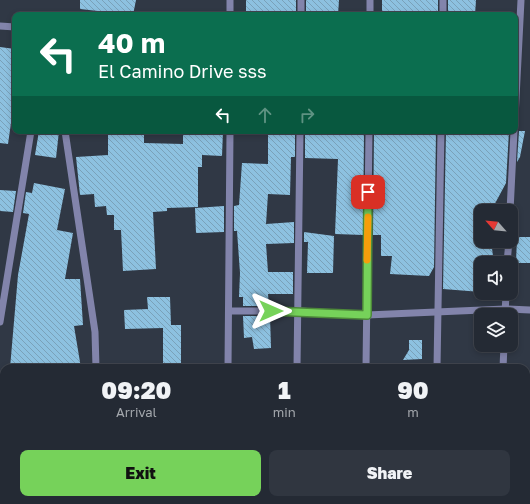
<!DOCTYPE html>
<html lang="en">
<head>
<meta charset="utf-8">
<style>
  body { margin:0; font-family:"Golos Text",sans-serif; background:#303640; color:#f1f3f6; height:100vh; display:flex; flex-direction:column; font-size:15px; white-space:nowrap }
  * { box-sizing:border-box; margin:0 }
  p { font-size:13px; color:#a3a7ac }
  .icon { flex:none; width:22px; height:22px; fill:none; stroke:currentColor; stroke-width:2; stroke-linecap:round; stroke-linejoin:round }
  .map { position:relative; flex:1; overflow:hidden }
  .details { position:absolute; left:0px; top:364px; width:530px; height:140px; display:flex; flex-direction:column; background:#242a34; border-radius:12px 12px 0 0; box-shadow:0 2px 6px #0003,0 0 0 1px #41464f }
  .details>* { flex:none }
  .guide { position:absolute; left:12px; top:12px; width:506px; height:122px; border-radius:8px; box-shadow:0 2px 6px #0003,0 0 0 1px #41464f; background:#0b6e4f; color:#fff; overflow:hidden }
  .needle { width:26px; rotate:297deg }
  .fabs { position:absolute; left:474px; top:204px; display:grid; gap:8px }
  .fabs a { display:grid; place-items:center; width:44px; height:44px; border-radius:8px; background:#242a34; box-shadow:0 2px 6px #0003,0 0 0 1px #41464f; font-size:20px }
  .pin { position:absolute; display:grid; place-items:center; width:34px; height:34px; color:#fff; margin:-17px; border-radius:8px; box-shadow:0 2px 6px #0006 }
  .me { position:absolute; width:44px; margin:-22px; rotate:90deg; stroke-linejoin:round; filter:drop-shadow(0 0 3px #0008) }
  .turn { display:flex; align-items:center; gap:14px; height:84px; padding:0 20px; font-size:18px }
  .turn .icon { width:52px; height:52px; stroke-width:2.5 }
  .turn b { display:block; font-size:28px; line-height:34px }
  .lanes { display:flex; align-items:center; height:38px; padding:0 20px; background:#0003; justify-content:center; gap:20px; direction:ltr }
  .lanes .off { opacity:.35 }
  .eta { display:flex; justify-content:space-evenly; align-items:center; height:68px; text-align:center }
  .eta b { font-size:24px; font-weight:800; line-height:28px }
  .cta { display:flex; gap:8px; margin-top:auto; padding:8px 20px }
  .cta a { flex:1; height:46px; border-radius:8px; background:#76d25a; color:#111; font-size:16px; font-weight:800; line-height:46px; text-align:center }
  .cta a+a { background:#303640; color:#f1f3f6 }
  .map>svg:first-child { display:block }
</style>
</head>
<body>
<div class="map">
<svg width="530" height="504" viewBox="0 0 530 504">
  <defs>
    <pattern id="building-back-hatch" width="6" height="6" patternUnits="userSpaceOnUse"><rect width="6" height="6" fill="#8dc1e0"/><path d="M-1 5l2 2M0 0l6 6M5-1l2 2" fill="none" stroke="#7aa1b9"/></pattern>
  </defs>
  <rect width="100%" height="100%" fill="#303845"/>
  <g fill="url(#building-back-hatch)">
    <path d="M 80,0 L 136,0 L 133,15 L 80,9 Z"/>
    <rect x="246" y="0" width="50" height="15"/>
    <path d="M 306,0 L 339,0 L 338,15 L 306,15 Z"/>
    <rect x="382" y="0" width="56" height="15"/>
    <path d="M 448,0 L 476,0 L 475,15 L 448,15 Z"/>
    <path d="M 0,47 L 15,49 L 15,95 L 8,144 L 0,143 Z"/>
    <path d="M 39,131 L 59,131 L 56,158 L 35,155 Z"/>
    <path d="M 108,131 L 144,131 L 144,143 L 183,144 L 183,131 L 223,131 L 222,156 L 202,155 L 202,167 L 198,167 L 198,207 L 167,208 L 167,211 L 153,212 L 156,269 L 123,271 L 121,230 L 114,230 L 114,215 L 107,215 L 106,206 L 95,207 L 94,194 L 80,195 L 76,157 L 108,155 Z"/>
    <path d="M 268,131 L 295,131 L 295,157 L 291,157 L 290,195 L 268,194 L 266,224 L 294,222 L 294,243 L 266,244 L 268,272 L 293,272 L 293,294 L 268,294 L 269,306 L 243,306 L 243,297 L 239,297 L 240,273 L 237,231 L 234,231 L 234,206 L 239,205 L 242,163 L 268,164 Z"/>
    <path d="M 339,131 L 364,132 L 363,235 L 335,234 L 338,159 L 305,158 L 305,134 L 339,135 Z"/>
    <path d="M 413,131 L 436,131 L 434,267 L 429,276 L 390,274 L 392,256 L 381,256 L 381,235 L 373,235 L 374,132 L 413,133 Z"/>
    <path d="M 446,131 L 509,131 L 506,183 L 491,211 L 481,211 L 481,241 L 491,241 L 494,263 L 481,263 L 481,292 L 443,289 Z"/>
    <path d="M 519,131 L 525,131 L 520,157 L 517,162 Z"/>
    <path d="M 34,183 L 65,189 L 57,230 L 73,233 L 65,279 L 80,279 L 83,325 L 74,326 L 81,368 L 10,368 L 18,275 L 29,214 L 23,213 L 26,192 L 32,193 Z"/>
    <path d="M 0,190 L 16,191 L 13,212 L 0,211 Z"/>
    <path d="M 224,206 L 224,232 L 196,233 L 195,208 Z"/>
    <path d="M 304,232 L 334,236 L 333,273 L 307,273 L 308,242 L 304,242 Z"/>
    <path d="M 517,237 L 530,237 L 530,263 L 516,263 Z"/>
    <path d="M 147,297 L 170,297 L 171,325 L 181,325 L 181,368 L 163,368 L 163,328 L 125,329 L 124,310 L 148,309 Z"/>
    <path d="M 243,316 L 270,316 L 271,348 L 254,349 L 252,337 L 244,338 Z"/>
    <path d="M 409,340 L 422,340 L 422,359 L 403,360 L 409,350 Z"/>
  </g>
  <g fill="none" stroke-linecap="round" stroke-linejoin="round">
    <g stroke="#8284ab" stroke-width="7">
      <path d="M 230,0 L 230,15"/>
      <path d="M 301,15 L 301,0"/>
      <path d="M 370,15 L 370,0"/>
      <path d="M 443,15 L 443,0"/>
      <path d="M 0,26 L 15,27"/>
      <path d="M 515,118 L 521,0"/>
      <path d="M 65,131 L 95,332 L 96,368"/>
      <path d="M 510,211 L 514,131"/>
      <path d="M 507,263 L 509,241"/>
      <path d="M 230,311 L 299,311 L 367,315 L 505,309 L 530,310"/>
      <path d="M 505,315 L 506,293"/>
      <path d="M 0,322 L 31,131"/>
      <path d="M 228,368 L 230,131"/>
      <path d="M 297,368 L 300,131"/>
      <path d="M 366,368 L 369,131"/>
      <path d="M 437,368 L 441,131"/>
      <path d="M 503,368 L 504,345"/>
      <path d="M 0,488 L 4,488"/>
      <path d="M 96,504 L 96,500"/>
      <path d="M 225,504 L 225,500"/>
      <path d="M 292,504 L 292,500"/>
      <path d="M 363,504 L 363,500"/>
      <path d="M 434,504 L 434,500"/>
      <path d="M 499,504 L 499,500"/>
    </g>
  </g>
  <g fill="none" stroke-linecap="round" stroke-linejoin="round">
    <g stroke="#4d883a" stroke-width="10">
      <path id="route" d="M 271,311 L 367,315 L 368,192"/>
    </g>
    <use href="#route" stroke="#76d25a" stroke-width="7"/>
    <path stroke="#f59e0b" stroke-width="7" d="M 367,260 L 368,217"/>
  </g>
</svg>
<div class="fabs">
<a><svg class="needle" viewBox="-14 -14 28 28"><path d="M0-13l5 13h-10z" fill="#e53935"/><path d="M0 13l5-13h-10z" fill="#a3a7ac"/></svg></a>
<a><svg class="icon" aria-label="sound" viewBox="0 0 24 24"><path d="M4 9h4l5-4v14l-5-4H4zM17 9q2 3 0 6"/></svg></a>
<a><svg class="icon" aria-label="layers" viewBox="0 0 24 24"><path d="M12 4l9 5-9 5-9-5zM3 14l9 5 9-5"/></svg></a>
</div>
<div class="pin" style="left:368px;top:192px;background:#d93025"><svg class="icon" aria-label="arrive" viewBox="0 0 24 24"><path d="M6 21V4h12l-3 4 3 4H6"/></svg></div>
<svg class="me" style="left:271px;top:311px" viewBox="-20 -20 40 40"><path d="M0-17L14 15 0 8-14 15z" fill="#76d25a" stroke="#fff" stroke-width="4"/></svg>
<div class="guide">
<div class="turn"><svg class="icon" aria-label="left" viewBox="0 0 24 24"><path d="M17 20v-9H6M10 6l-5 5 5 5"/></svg><div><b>40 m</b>El Camino Drive sss</div></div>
<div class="lanes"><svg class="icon" aria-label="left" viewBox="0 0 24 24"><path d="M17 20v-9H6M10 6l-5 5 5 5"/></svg><svg class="icon off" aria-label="ahead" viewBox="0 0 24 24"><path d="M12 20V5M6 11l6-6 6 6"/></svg><svg class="icon off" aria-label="right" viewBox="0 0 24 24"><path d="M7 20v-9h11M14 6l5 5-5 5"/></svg></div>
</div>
<section class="details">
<div class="eta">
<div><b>09:20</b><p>Arrival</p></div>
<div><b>1</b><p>min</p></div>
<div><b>90</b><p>m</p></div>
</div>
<div class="cta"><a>Exit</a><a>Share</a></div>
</section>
</div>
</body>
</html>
